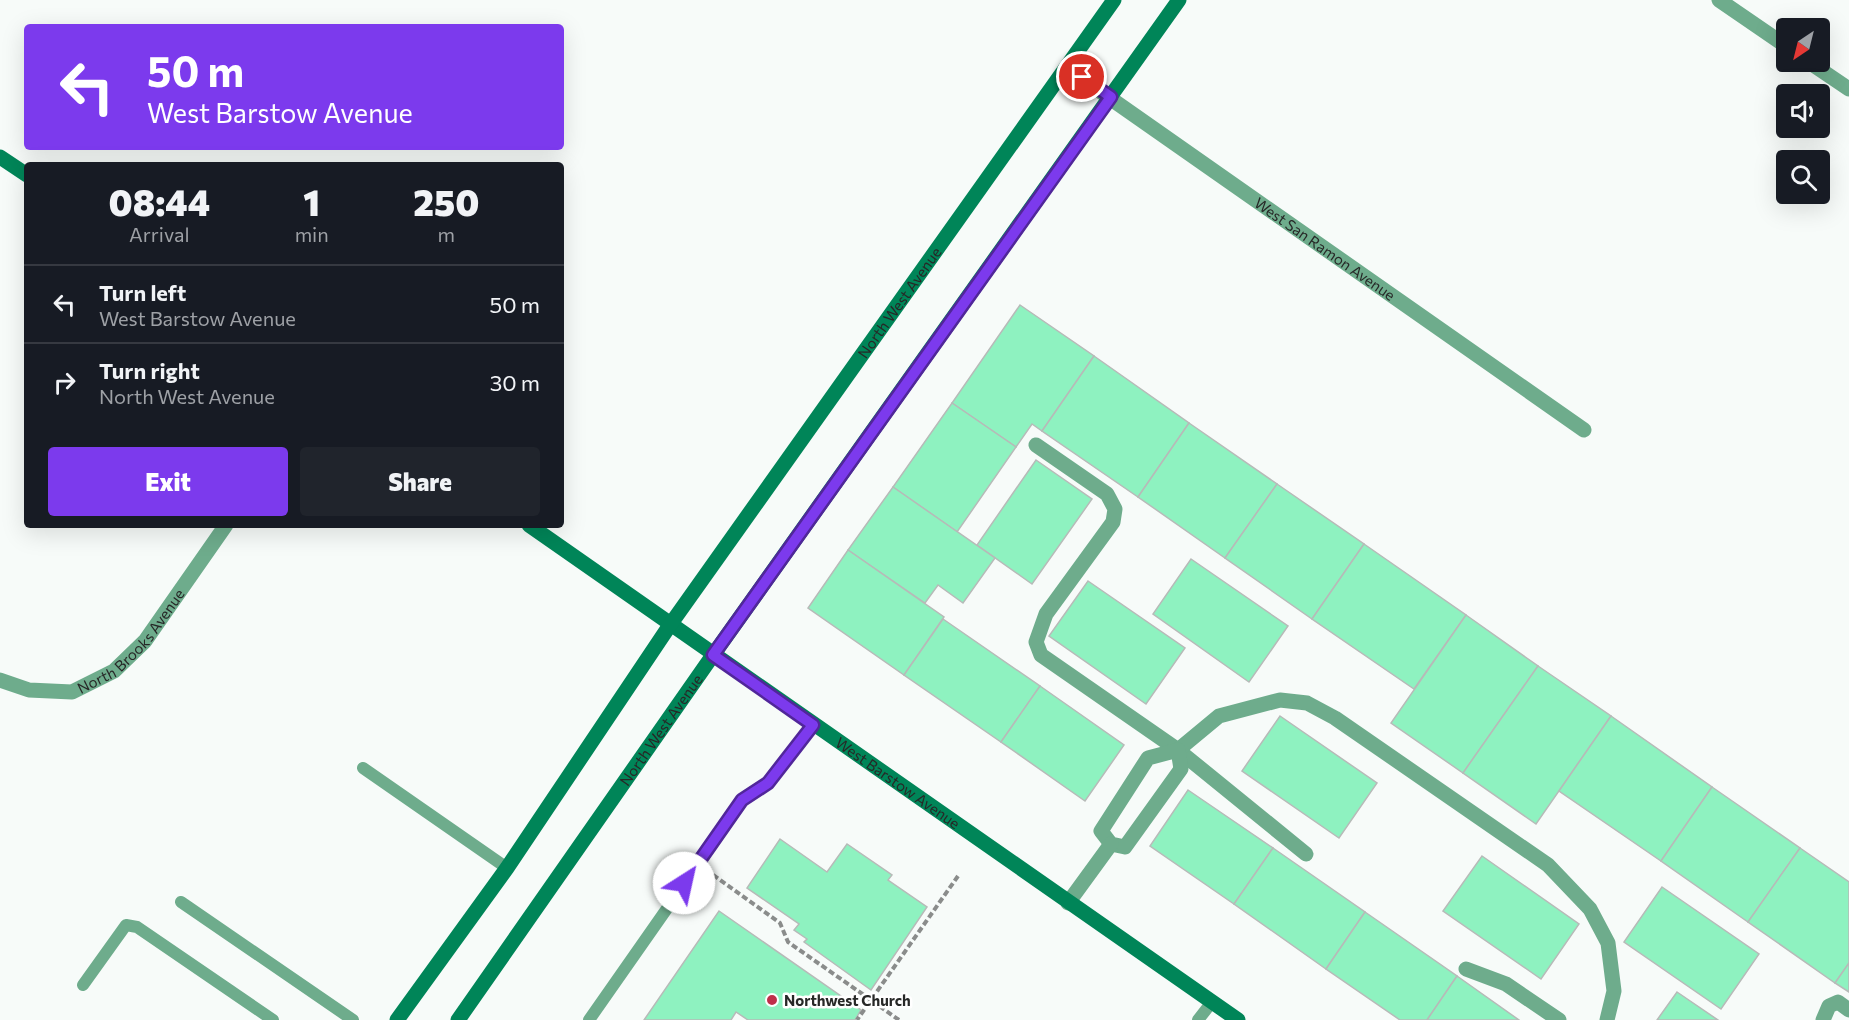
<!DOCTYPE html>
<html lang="en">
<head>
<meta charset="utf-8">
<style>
  body { margin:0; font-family:Commissioner,sans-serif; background:#20242c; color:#f1f3f6; height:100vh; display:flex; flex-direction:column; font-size:22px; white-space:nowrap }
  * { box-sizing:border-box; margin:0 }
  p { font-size:20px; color:#9ea1a6 }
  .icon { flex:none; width:33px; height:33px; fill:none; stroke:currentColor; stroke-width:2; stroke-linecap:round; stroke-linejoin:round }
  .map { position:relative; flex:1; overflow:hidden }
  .drawer { position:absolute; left:24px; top:162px; width:540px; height:366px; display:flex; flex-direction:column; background:#171b24; border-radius:6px; box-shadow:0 6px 24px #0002 }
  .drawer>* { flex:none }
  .top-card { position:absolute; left:24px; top:24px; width:540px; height:126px; border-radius:6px; box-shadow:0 6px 24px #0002; background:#7c3aed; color:#fff; overflow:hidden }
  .needle { width:39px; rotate:215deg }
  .fabs { position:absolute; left:1776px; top:18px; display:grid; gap:12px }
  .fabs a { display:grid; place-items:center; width:54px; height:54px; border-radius:6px; background:#171b24; box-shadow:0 6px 24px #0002; font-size:30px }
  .pin { position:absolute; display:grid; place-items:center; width:51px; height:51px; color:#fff; margin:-26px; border:3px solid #fff; border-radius:50%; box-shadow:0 2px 6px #0007 }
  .me { position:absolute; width:66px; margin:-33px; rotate:35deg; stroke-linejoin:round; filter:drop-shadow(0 0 4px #0008) }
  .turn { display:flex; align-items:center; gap:21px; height:126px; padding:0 24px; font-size:27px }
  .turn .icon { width:78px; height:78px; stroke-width:2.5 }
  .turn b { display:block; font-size:42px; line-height:51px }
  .eta { display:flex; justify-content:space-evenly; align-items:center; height:102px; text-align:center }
  .eta b { font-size:36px; font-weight:800; line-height:42px }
  .button { display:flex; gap:12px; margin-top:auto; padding:12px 24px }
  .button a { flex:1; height:69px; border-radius:6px; background:#7c3aed; color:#fff; font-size:24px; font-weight:800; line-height:69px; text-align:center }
  .button a+a { background:#20242c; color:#f1f3f6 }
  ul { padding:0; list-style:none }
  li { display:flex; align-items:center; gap:18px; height:78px; padding:0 24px; border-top:2px solid #363941 }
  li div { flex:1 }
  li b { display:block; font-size:22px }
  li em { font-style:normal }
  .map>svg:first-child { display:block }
</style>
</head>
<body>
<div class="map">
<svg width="1849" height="1020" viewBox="0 0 1849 1020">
  <rect width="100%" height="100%" fill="#f7fbf9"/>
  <g fill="#8ef2c0" stroke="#b7bab8" stroke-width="1.5">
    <path d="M 1020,305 L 1094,356 L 1042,431 L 1032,424 L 1016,447 L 952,403 Z"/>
    <path d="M 1094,356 L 1189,423 L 1138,497 L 1042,431 Z"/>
    <path d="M 952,403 L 1016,447 L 957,532 L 893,487 Z"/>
    <path d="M 1189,423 L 1277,484 L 1225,558 L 1138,497 Z"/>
    <path d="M 1036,460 L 1092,499 L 1032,584 L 977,545 Z"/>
    <path d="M 1277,484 L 1364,544 L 1312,619 L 1225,558 Z"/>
    <path d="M 893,487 L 995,558 L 963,603 L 938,585 L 925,603 L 848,550 Z"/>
    <path d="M 1364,544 L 1466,615 L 1414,689 L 1312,619 Z"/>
    <path d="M 848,550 L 944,617 L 904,675 L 808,608 Z"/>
    <path d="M 1191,559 L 1288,626 L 1249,682 L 1153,614 Z"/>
    <path d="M 1088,581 L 1185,648 L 1146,704 L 1049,636 Z"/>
    <path d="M 1466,615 L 1538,666 L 1463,773 L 1391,723 Z"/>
    <path d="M 943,619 L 1040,686 L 1001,742 L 904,675 Z"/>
    <path d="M 1538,666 L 1611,716 L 1536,824 L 1463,773 Z"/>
    <path d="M 1040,686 L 1124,745 L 1085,801 L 1001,742 Z"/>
    <path d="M 1280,716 L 1377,783 L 1339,838 L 1242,771 Z"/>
    <path d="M 1611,716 L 1712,787 L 1661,861 L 1559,791 Z"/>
    <path d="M 1712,787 L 1800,848 L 1748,922 L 1661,861 Z"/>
    <path d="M 1188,790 L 1273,848 L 1234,904 L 1150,846 Z"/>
    <path d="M 780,839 L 827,872 L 847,844 L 892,875 L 888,880 L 927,907 L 871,990 L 804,942 L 807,939 L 794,930 L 799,924 L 747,888 Z"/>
    <path d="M 1273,848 L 1365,912 L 1326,969 L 1234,904 Z"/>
    <path d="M 1800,848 L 1849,882 L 1849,963 L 1835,983 L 1748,922 Z"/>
    <path d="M 1482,856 L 1579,924 L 1541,979 L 1443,911 Z"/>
    <path d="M 1662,887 L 1759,954 L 1721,1009 L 1624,942 Z"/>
    <path d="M 719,911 L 861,1010 L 855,1020 L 748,1020 L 736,1012 L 731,1020 L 644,1020 Z"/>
    <path d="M 1365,912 L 1457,976 L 1427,1020 L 1400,1020 L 1326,969 Z"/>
    <path d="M 1849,963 L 1849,992 L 1835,983 Z"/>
    <path d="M 1457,976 L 1519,1020 L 1427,1020 Z"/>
    <path d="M 1677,992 L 1718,1020 L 1657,1020 Z"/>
  </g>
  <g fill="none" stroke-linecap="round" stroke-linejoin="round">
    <g stroke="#8a8c8b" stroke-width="4" stroke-dasharray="6 3" stroke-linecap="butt">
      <path d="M 713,875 L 780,923 L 788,942 L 871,1000 L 857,1020"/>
      <path d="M 899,1020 L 871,1000 L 958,876"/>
    </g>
    <g stroke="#6eac8c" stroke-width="12">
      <path d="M 363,768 L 507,868"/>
      <path d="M 181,902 L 353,1020"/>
      <path d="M 83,985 L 126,925 L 137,927 L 273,1020"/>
      <path d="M 589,1020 L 743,800 L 768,783 L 813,725"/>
      <path d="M 1198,1020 L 1212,1002"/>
    </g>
    <g stroke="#6eac8c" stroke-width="15">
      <path d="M 1719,0 L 1786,46"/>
      <path d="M 1809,62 L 1849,89"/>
      <path id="s1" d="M 1067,68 L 1584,430"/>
      <path d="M 1036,445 L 1107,494 L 1115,509 L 1113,522 L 1046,614 L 1036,642 L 1041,655 L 1178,750 L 1306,854"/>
      <path id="s2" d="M 0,680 L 29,690 L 72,692 L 114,671 L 145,641 L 226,525"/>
      <path d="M 1178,750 L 1219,716 L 1280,700 L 1307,703 L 1335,718 L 1548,865 L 1590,909 L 1608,943 L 1614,991 L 1607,1020"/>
      <path d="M 1178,750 L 1181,769 L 1125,847 L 1111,844 L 1101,831 L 1148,758 Z"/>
      <path d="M 1068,903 L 1111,844"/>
      <path d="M 1466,969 L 1506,984 L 1559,1020"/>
      <path d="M 1823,1020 L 1829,1006 L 1838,1002 L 1849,1010"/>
    </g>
    <g stroke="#008558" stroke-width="15">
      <path d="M 0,157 L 27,175"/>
      <path id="s3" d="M 529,525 L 1238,1020"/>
      <path id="s4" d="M 397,1020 L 507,868 L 670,625 L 1114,0"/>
      <path id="s5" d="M 458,1020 L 713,655 L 1179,0"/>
    </g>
  </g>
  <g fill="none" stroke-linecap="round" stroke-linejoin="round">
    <g stroke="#51269a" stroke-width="15">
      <path id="route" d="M 684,883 L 742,800 L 768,783 L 813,725 L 713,655 L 1111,97 L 1082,77"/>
    </g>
    <use href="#route" stroke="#7c3aed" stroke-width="10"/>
  </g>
  <circle fill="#bf2f4a" stroke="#fff" stroke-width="2" cx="772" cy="1000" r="6"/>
  <g text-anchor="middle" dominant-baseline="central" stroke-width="5" stroke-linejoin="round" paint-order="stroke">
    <g font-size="15" fill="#272827" stroke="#fff">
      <text stroke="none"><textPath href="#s1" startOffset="315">West San Ramon Avenue</textPath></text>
      <text stroke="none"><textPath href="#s4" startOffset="876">North West Avenue</textPath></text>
      <text stroke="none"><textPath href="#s2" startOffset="153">North Brooks Avenue</textPath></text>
      <text stroke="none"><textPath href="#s5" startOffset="354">North West Avenue</textPath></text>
      <text stroke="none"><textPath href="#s3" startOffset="450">West Barstow Avenue</textPath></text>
    </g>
    <g font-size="15" font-weight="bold" fill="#272827" stroke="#fff" text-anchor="start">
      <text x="784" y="1000">Northwest Church</text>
    </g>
  </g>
</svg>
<div class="fabs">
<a><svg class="needle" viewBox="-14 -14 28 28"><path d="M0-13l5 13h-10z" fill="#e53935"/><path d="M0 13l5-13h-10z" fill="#9ea1a6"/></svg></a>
<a><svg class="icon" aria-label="sound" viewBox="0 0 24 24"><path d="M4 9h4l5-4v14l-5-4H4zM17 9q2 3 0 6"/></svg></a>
<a><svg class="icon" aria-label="search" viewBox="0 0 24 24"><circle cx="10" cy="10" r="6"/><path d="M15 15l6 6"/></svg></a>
</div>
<div class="pin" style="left:1082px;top:77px;background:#d93025"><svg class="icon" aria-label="arrive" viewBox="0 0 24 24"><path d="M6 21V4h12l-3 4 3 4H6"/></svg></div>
<svg class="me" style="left:684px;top:883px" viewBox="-20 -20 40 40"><circle r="19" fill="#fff"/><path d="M0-13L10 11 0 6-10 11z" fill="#7c3aed"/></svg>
<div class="top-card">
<div class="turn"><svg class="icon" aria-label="left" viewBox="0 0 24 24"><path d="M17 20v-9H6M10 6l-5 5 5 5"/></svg><div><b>50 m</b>West Barstow Avenue</div></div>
</div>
<section class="drawer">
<div class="eta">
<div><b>08:44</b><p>Arrival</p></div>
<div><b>1</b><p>min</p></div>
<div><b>250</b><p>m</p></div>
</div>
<ul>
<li><svg class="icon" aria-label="left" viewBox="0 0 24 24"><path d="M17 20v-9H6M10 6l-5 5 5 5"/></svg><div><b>Turn left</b><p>West Barstow Avenue</p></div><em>50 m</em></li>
<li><svg class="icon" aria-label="right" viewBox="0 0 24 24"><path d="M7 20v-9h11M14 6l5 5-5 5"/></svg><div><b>Turn right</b><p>North West Avenue</p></div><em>30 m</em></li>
</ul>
<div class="button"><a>Exit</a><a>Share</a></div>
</section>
</div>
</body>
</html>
